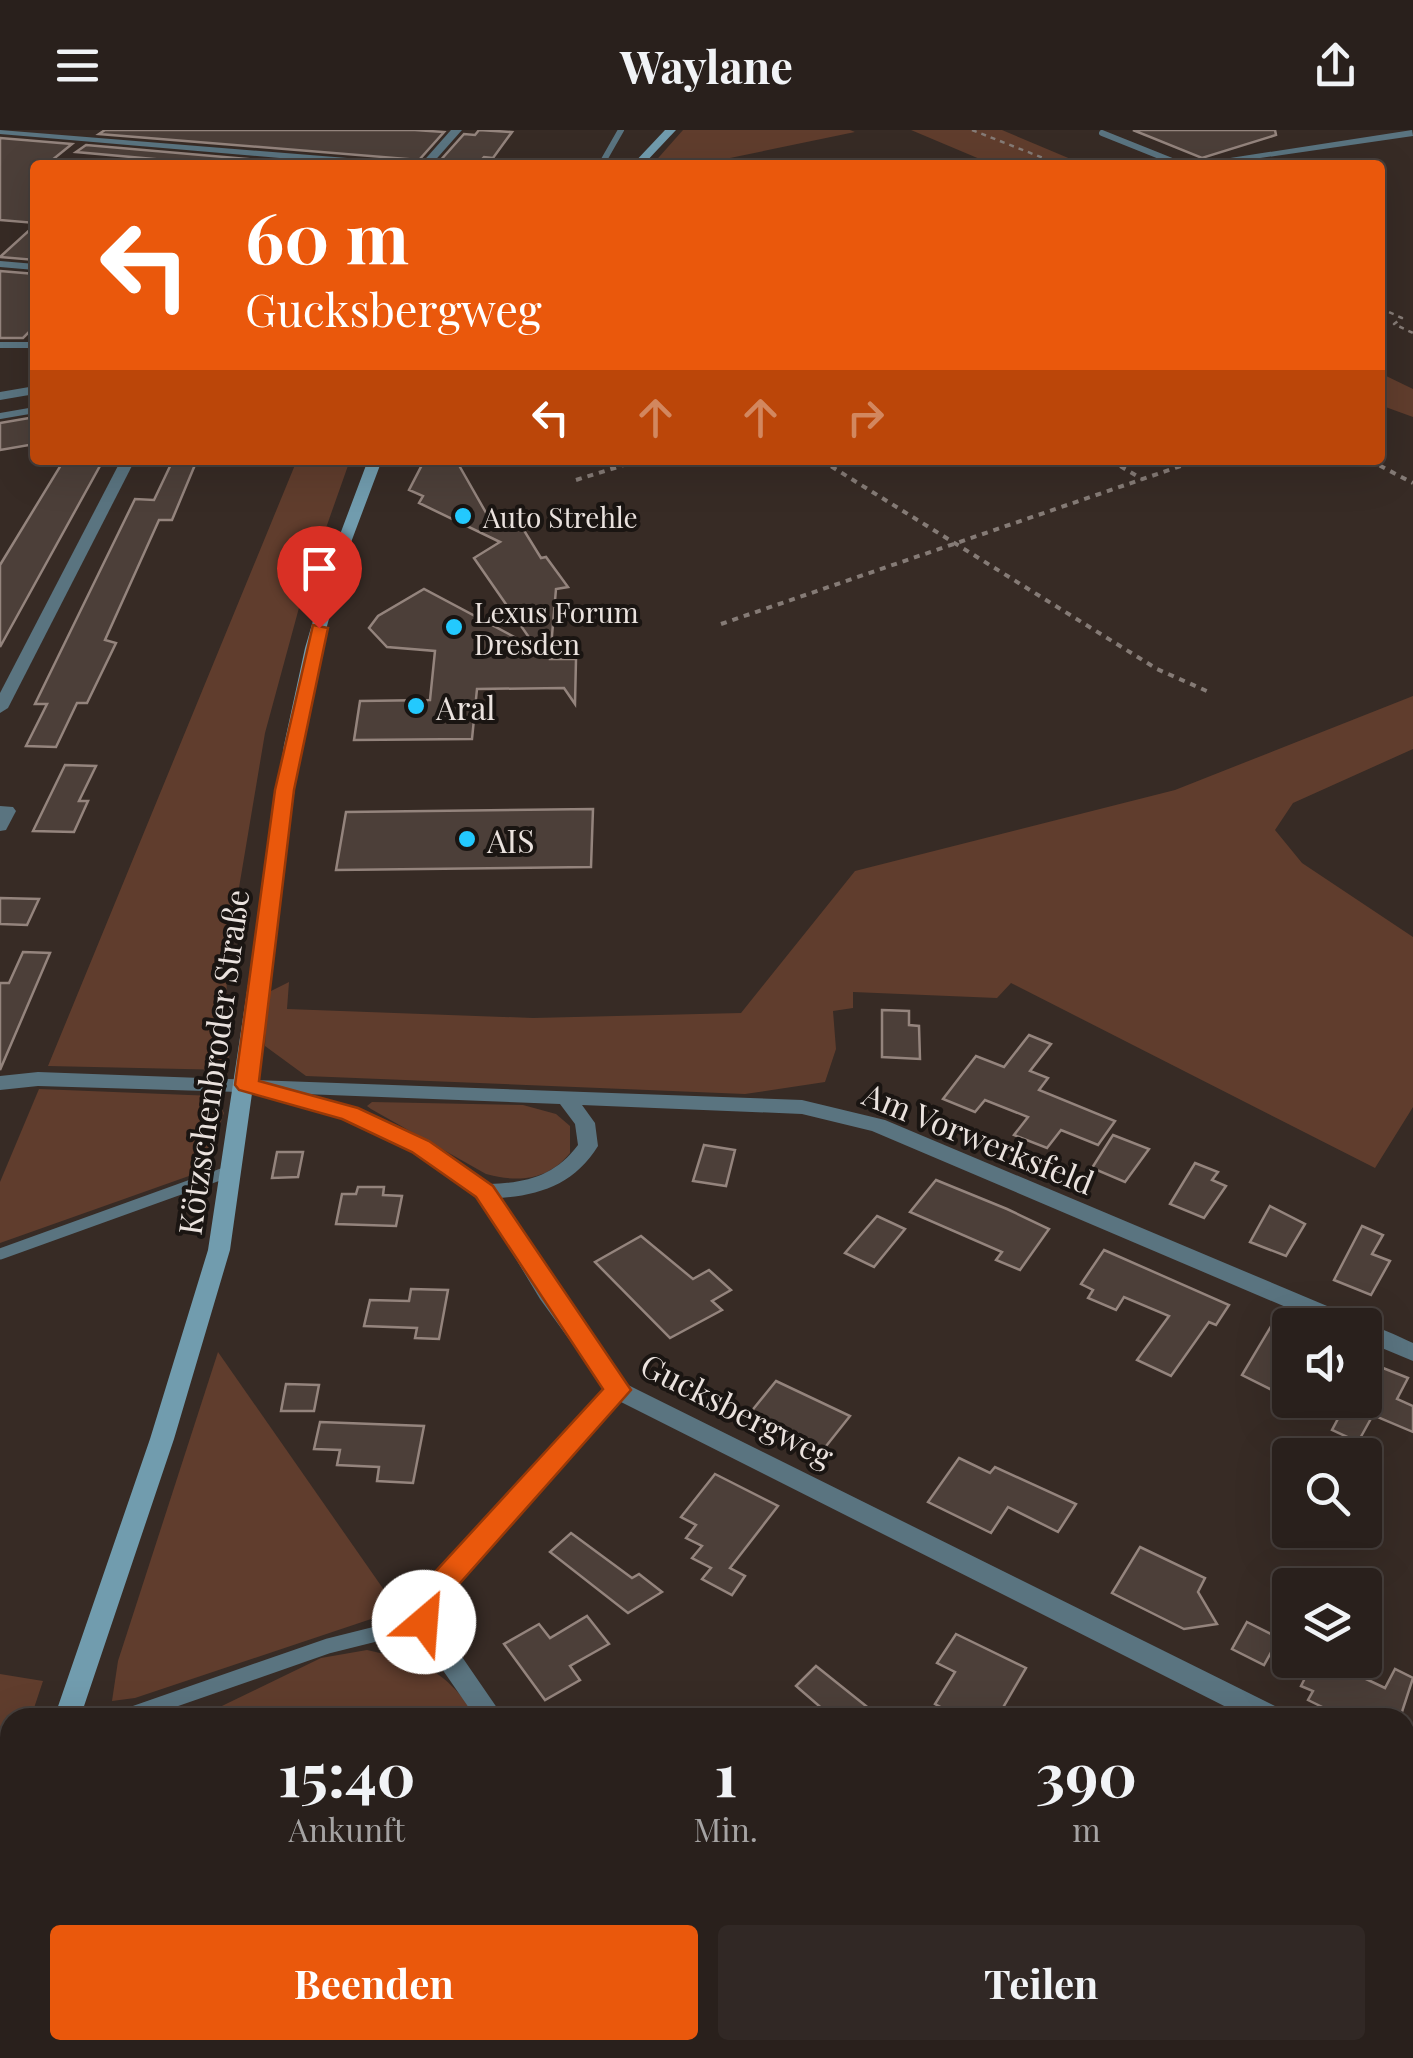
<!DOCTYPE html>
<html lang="de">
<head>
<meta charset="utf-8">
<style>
  body { margin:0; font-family:"Playfair Display",serif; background:#312825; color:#f1f3f6; height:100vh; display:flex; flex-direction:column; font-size:38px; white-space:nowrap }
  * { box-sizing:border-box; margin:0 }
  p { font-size:32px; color:#a5a3a3 }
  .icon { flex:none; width:55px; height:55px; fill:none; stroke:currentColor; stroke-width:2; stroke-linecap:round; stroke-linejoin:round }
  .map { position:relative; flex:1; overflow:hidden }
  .drawer { position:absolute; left:0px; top:1578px; width:1415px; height:352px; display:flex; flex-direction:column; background:#29201c; border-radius:30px 30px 0 0; box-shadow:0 10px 40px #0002,0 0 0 2px #453e3b }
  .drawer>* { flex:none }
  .hud { position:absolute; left:30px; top:30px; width:1355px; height:305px; border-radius:10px; box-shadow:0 10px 40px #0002,0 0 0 2px #453e3b; background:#ea580c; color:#fff; overflow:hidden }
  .tools { position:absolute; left:1272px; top:1178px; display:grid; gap:20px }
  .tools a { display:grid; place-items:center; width:110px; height:110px; border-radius:10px; background:#29201c; box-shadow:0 10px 40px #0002,0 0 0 2px #453e3b; font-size:50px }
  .pin { position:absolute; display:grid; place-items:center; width:85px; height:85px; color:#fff; margin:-102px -42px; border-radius:50% 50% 50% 0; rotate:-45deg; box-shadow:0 0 10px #0007 }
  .pin .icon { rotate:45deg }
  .me { position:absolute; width:110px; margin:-55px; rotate:27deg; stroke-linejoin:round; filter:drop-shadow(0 0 8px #0008) }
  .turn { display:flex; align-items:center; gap:35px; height:210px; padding:0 50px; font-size:45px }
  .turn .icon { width:130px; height:130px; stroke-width:2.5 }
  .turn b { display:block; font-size:70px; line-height:85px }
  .lanes { display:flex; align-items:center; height:95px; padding:0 50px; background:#0003; justify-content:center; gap:50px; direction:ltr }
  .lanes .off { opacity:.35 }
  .eta { display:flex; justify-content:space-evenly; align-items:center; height:170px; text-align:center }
  .eta b { font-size:60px; font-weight:700; line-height:70px }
  .cta { display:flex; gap:20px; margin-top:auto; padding:20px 50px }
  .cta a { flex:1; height:115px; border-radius:10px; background:#ea580c; color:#fff; font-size:40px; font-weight:700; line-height:115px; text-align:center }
  .cta a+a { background:#312825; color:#f1f3f6 }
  header { display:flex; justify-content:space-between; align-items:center; height:130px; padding:0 50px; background:#29201c; font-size:45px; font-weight:700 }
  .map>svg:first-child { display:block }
</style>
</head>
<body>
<header><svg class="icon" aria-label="menu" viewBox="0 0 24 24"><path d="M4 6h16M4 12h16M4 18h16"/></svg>Waylane<svg class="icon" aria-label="share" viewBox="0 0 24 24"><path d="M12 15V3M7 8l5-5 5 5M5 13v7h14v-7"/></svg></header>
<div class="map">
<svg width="1413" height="1928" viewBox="0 0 1413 1928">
  <rect width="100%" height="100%" fill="#372b25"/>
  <g fill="#603d2d">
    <path d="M 683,0 L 850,0 L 855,2 L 696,35 L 652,35 Z"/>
    <path d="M 911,0 L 1002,0 L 1085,35 L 994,35 Z"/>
    <path d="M 1380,243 L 1413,259 L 1413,287 L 1380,275 Z"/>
    <path d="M 297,330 L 350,330 L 303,463 L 265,603 L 226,835 L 229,940 L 48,936 Z"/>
    <path d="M 1413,566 L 1413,619 L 1293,673 L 1275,700 L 1302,733 L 1413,807 L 1413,977 L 1375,1038 L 1011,853 L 997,868 L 853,862 L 853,878 L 833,881 L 836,919 L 825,952 L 745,964 L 306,946 L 265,916 L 267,863 L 289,852 L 287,879 L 533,888 L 741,883 L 855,741 L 1175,660 Z"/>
    <path d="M 39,959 L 214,966 L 224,983 L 203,1041 L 0,1113 L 0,1052 Z"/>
    <path d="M 372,972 L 523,975 L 556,984 L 570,996 L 570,1023 C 548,1050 519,1053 486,1044 L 371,979 L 367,976 Z"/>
    <path d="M 218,1222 L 398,1480 L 135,1568 L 112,1571 L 118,1531 Z"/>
    <path d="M 367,1520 C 428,1534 440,1537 478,1587 L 197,1588 L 321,1528 Z"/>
    <path d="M 0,1544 L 43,1551 L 31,1587 L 10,1588 L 10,1654 L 0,1686 Z"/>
    <path d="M 343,1920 L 730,1920 L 736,1928 L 349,1928 Z"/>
  </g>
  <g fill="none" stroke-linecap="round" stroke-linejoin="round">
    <path stroke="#061b23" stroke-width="11" d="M 309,1920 L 314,1928"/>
  </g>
  <g fill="#4c3f39" stroke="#94847d" stroke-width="2.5">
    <path d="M 105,0 L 415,0 L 444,2 L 419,30 L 99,4 Z"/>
    <path d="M 479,0 L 512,2 L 493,28 L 484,27 L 477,35 L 439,32 L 464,4 L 475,5 Z"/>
    <path d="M 1133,0 L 1275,0 L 1276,5 L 1202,28 Z"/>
    <path d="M 0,8 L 72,14 L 46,35 L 35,35 L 35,93 L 0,90 Z"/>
    <path d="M 86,15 L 316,35 L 171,35 L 176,31 L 76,22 Z"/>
    <path d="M 35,95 L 35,130 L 0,127 Z"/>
    <path d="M 0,141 L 35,144 L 35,196 L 23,208 L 0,208 Z"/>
    <path d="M 35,287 L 35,314 L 0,320 L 0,293 Z"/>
    <path d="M 64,330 L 101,334 L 0,517 L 0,435 Z"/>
    <path d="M 173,330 L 197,330 L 172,390 L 159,390 L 105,510 L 116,513 L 87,573 L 77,573 L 56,617 L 26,616 L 47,574 L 35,574 L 135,369 L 154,370 Z"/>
    <path d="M 456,330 L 489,388 L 514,384 L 541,428 L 546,427 L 568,457 L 556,459 L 550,529 L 576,529 L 575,574 L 564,558 L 477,559 L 472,609 L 354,610 L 360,571 L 430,570 L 435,521 L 387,517 L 369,498 L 378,486 L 424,459 L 537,519 L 474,428 L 500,412 L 419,373 L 423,366 L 409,360 L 423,333 Z"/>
    <path d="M 65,635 L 96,636 L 79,671 L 88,671 L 74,702 L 33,701 Z"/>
    <path d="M 593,679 L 591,737 L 336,740 L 346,682 Z"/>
    <path d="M 0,768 L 39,769 L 27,795 L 0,794 Z"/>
    <path d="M 23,822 L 50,823 L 0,940 L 0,853 L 9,853 Z"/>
    <path d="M 882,880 L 909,881 L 909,895 L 919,896 L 920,929 L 882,927 Z"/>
    <path d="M 1029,905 L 1051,914 L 1030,941 L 1048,948 L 1039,960 L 1115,991 L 1098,1015 L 1061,1000 L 1047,1018 L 1014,1005 L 1028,987 L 985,970 L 975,982 L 943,969 L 976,926 L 1004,937 Z"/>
    <path d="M 1113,1005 L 1149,1019 L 1125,1052 L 1092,1038 Z"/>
    <path d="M 704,1015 L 735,1020 L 726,1056 L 693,1051 Z"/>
    <path d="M 277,1022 L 303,1022 L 298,1047 L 272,1048 Z"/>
    <path d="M 1195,1033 L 1218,1042 L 1212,1050 L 1226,1056 L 1204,1088 L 1170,1074 Z"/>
    <path d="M 936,1050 L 1007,1079 L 1049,1099 L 1020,1140 L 996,1130 L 1002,1122 L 910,1082 Z"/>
    <path d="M 358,1057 L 384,1057 L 383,1065 L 402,1066 L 396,1096 L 336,1094 L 342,1064 L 356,1064 Z"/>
    <path d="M 1270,1076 L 1305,1094 L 1286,1126 L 1250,1112 Z"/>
    <path d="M 877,1086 L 905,1099 L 874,1137 L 845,1123 Z"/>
    <path d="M 1362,1096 L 1383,1105 L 1372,1124 L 1390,1131 L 1371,1165 L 1334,1150 Z"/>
    <path d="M 641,1106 L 693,1149 L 709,1140 L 731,1160 L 712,1171 L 722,1180 L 670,1208 L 595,1132 Z"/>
    <path d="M 1104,1120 L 1229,1175 L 1216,1195 L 1209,1192 L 1171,1246 L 1137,1230 L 1169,1186 L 1124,1167 L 1116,1180 L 1088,1168 L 1093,1160 L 1081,1154 Z"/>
    <path d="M 411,1159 L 448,1160 L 439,1209 L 415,1208 L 417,1198 L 364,1196 L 370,1170 L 409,1171 Z"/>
    <path d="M 1273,1193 L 1290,1200 L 1290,1269 L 1242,1245 Z"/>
    <path d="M 1383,1238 L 1408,1248 L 1397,1269 L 1413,1276 L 1413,1302 L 1373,1285 L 1358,1312 L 1332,1300 L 1348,1270 L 1365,1270 L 1365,1255 L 1372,1258 Z"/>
    <path d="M 776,1251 L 850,1286 L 823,1320 L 750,1283 Z"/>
    <path d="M 286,1254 L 319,1255 L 314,1281 L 281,1281 Z"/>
    <path d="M 320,1292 L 424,1296 L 413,1353 L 377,1351 L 379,1337 L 337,1335 L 340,1320 L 314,1319 Z"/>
    <path d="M 959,1328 L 990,1343 L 995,1337 L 1076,1374 L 1058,1402 L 1008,1377 L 991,1403 L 928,1372 Z"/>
    <path d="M 715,1344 L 778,1376 L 730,1438 L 745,1446 L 732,1465 L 702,1449 L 711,1438 L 692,1428 L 702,1416 L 686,1408 L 696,1395 L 681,1387 Z"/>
    <path d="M 571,1403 L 632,1448 L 639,1444 L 662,1462 L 628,1483 L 550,1422 Z"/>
    <path d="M 1140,1417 L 1205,1448 L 1198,1462 L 1217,1494 L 1184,1499 L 1112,1463 Z"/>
    <path d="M 587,1486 L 609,1514 L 570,1536 L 580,1550 L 545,1570 L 504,1514 L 539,1494 L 550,1508 Z"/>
    <path d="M 1247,1492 L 1279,1508 L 1264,1535 L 1232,1519 Z"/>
    <path d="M 956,1504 L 1026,1538 L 997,1588 L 961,1588 L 935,1574 L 955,1542 L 937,1533 Z"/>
    <path d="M 1314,1530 L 1326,1530 L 1385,1558 L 1395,1539 L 1413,1548 L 1400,1588 L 1345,1588 L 1308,1570 L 1313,1561 L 1301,1556 Z"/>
    <path d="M 816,1536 L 881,1588 L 833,1588 L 796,1556 Z"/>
  </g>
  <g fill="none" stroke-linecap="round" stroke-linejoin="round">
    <g stroke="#857b76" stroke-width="2.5" stroke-dasharray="5 5" stroke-linecap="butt">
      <path d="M 972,0 L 1061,35"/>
      <path d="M 1380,178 L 1402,188 L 1394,194 L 1413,203"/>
    </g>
    <g stroke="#857b76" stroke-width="4" stroke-dasharray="6 6" stroke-linecap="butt">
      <path d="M 821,330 L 1157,539 L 1209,562"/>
      <path d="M 1110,330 L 1142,349"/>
      <path d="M 1369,330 L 1413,353"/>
      <path d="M 576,350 L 640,330"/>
      <path d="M 721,494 L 1198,330"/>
    </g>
    <g stroke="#5a7480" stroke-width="6">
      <path d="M 1102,3 L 1182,35"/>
      <path d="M 601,35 L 621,0"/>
      <path d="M 0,134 L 35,137"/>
      <path d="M 0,215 L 30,215 L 35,210"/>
      <path d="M 0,286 L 35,280"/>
    </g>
    <path stroke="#5a7480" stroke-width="11" d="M 0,1124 L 233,1040"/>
    <path stroke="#5a7480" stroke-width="15" d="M 121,1588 L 328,1516 L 424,1492"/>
    <g fill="#5a7480" fill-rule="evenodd">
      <path d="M 0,0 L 397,32 L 402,35 L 360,35 L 0,4 Z"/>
      <path d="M 451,0 L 462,0 L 431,35 L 420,35 Z"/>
      <path d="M 1412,0 L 1413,6 L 1212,35 L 1185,35 Z"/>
      <path d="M 35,256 L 35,264 L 0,270 L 0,262 Z"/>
      <path d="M 121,330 L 135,330 L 8,578 L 0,583 L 0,563 Z"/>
      <path d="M 0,676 L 13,677 L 16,681 L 6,700 L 0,701 Z"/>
      <path d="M 38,942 L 802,970 L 885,990 L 1358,1189 L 1361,1195 C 1378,1195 1397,1206 1413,1213 L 1413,1231 L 1365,1211 L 1365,1195 L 1328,1195 L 872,1001 L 802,984 L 582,975 L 595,993 L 598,1016 C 575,1053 542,1065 500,1068 L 556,1157 L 626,1254 L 1283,1580 L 1287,1588 L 1248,1588 L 621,1272 L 436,1477 L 436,1489 L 504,1588 L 476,1588 L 415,1500 L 410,1474 L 605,1259 L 540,1169 L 478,1066 L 413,1022 L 342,988 L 276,970 L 274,963 L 38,956 L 0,960 L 0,946 ZM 304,964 L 560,974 L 575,994 L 578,1015 C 555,1046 526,1053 489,1054 C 426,1011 377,984 304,964 Z"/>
      <path d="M 1405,1641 L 1413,1644 L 1413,1669 L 1405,1666 Z"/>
      <rect x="0" y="1694" width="10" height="26"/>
      <path d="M 737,1920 L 770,1920 L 774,1928 L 741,1928 Z"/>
    </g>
    <g fill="#719cae" fill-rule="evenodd">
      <path d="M 665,0 L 676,0 L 643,35 L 632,35 Z"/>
      <path d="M 368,330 L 382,330 L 347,423 L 321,518 L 301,615 L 230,1120 L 174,1309 L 80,1588 L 54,1588 L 150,1309 L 208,1120 L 284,615 L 305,518 L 333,423 Z"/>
      <path d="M 10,1732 L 10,1784 L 0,1788 L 0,1736 Z"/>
    </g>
  </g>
  <path fill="#ea580c" stroke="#983908" stroke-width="2.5" d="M 313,495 L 328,498 L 294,660 L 259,951 L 358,978 L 429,1011 L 493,1056 L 631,1260 L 438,1478 L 434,1501 L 424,1504 L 414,1501 L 409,1474 L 413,1466 L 603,1259 L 476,1067 L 412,1022 L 342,989 L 239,960 L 235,955 L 275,660 Z"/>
  <g fill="#23c9fe" stroke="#1a1512" stroke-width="4">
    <circle cx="463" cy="386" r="10"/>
    <circle cx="454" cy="497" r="10"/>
    <circle cx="416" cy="576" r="10"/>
    <circle cx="467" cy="709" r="10"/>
  </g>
  <g text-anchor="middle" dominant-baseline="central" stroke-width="8" stroke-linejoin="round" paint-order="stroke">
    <g font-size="28" fill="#eae2de" stroke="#1a1512" text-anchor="start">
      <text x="483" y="386">Auto Strehle</text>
      <text x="474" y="481">Lexus Forum<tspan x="474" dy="32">Dresden</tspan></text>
    </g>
    <g font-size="32" fill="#eae2de" stroke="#1a1512" text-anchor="start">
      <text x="436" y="576">Aral</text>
      <text x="487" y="709">AIS</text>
    </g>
    <g font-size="32" fill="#eae2de" stroke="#1a1512">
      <text transform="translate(212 932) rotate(-82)">Kötzschenbroder Straße</text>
      <text transform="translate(979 1007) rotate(22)">Am Vorwerksfeld</text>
      <text transform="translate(738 1279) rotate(27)">Gucksbergweg</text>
    </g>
  </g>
</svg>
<div class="tools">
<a><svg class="icon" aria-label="sound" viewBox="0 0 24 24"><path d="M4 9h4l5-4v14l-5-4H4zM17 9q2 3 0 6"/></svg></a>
<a><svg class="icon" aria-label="search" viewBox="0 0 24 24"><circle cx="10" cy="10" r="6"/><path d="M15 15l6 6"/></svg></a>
<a><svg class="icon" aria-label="layers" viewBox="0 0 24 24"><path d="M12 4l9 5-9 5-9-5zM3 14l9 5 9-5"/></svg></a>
</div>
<div class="pin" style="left:319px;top:498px;background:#d93025"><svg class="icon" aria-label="arrive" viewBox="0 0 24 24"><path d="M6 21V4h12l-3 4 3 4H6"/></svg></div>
<svg class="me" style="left:424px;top:1492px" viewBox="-20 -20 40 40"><circle r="19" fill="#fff"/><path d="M0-13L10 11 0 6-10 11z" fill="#ea580c"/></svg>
<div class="hud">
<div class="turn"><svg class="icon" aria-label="left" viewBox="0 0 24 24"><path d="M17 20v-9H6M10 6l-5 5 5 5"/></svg><div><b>60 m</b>Gucksbergweg</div></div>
<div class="lanes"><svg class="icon" aria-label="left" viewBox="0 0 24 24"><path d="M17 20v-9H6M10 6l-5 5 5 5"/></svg><svg class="icon off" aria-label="ahead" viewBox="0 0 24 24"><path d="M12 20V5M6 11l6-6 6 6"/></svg><svg class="icon off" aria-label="ahead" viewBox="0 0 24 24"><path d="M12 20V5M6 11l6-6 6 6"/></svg><svg class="icon off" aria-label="right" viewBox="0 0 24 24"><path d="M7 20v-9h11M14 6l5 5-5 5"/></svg></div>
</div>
<section class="drawer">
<div class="eta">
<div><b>15:40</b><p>Ankunft</p></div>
<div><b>1</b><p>Min.</p></div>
<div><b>390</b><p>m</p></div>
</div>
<div class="cta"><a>Beenden</a><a>Teilen</a></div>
</section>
</div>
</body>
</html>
